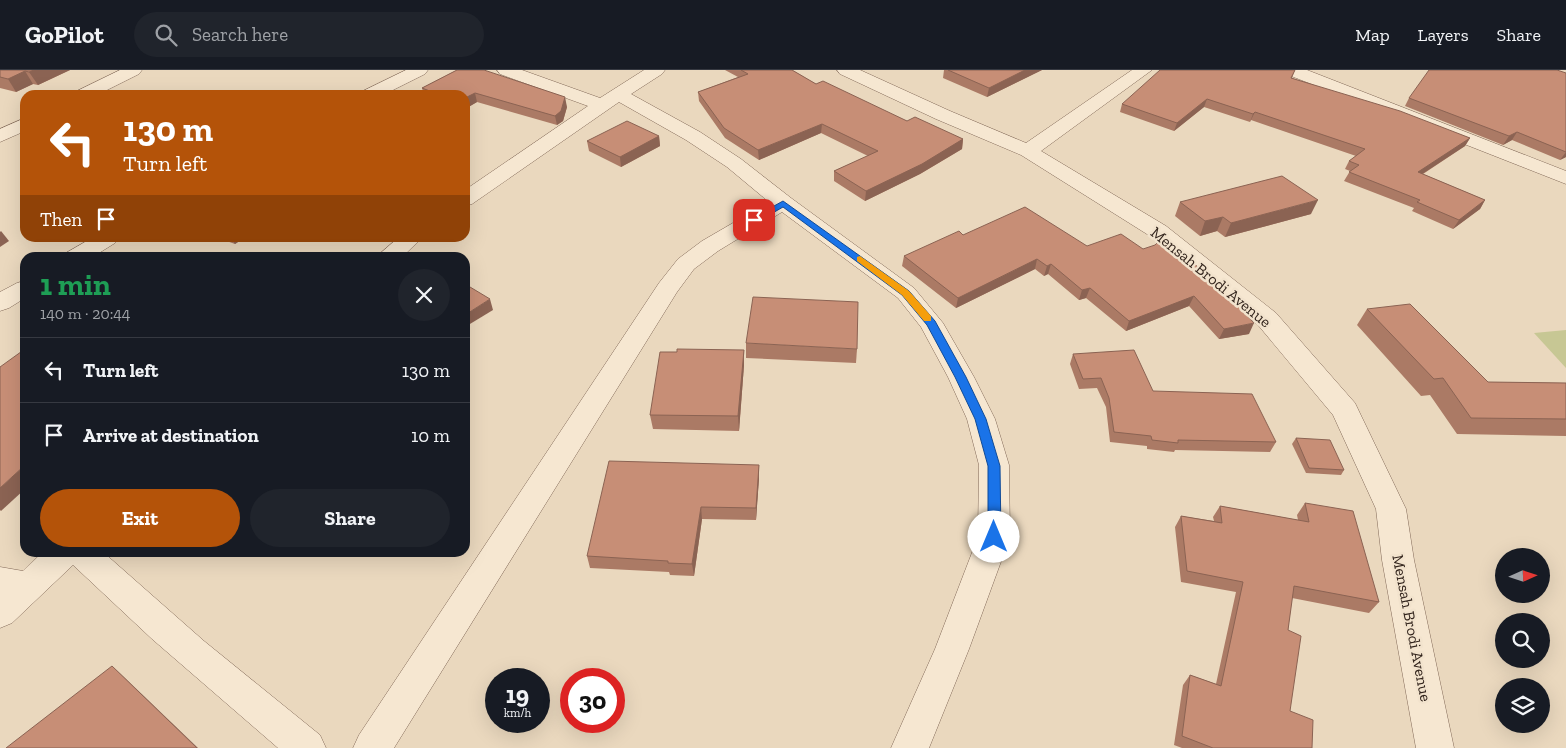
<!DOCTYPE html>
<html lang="en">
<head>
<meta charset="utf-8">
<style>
  body { margin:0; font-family:"Zilla Slab",serif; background:#20242c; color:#f1f3f6; height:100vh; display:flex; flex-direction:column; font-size:19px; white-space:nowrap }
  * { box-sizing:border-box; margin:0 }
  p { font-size:16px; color:#9ea1a6 }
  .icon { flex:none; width:28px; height:28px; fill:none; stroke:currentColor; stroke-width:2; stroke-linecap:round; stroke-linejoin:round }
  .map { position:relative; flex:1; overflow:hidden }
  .sheet { position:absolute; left:20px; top:182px; width:450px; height:305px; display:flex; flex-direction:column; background:#171b24; border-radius:15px; box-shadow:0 5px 20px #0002 }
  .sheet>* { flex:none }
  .guide { position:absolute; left:20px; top:20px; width:450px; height:152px; border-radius:15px; box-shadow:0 5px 20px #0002; background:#b45309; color:#fff; overflow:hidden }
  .needle { width:32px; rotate:87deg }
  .fabs { position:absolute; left:1495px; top:478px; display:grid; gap:10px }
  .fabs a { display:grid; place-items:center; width:55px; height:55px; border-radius:50%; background:#171b24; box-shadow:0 5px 20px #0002; font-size:25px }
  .speed { position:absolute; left:485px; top:598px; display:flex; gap:10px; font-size:25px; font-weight:700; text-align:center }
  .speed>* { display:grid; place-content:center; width:65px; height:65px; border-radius:50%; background:#171b24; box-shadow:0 5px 20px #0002; line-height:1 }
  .speed small { font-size:12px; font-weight:400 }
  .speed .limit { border:8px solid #d22; background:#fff; color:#111 }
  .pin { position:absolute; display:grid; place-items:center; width:42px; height:42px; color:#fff; margin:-21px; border-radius:10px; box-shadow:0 2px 8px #0006 }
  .me { position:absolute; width:55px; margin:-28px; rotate:0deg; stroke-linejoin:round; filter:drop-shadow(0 0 4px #0008) }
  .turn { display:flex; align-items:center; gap:18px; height:105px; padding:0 20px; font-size:22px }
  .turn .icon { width:65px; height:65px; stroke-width:2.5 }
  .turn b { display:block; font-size:35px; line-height:42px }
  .then { display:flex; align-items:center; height:48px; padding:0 20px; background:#0003; gap:10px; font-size:19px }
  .round { display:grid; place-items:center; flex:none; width:52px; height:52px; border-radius:26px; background:#20242c }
  .overview { display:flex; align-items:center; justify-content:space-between; height:85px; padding:0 20px }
  h1 { font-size:30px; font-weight:800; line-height:38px; color:#1e9e55 }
  .button { display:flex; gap:10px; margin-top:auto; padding:10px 20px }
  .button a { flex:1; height:58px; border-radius:30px; background:#b45309; color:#fff; font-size:20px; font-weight:800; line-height:58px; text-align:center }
  .button a+a { background:#20242c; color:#f1f3f6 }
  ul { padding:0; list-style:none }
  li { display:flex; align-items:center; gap:15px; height:65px; padding:0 20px; border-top:1px solid #363941 }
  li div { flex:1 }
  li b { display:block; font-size:19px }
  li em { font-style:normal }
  header { display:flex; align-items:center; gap:30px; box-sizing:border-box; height:70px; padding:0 25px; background:#171b24; border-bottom:1px solid #363941 }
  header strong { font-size:24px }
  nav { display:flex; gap:28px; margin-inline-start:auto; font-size:18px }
  .search { width:350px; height:45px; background:#20242c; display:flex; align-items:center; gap:12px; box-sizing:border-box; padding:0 18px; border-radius:28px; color:#9ea1a6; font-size:19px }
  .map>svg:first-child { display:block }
</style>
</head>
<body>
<header>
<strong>GoPilot</strong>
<div class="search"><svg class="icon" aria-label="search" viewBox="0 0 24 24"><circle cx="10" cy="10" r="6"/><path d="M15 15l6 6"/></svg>Search here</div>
<nav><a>Map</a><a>Layers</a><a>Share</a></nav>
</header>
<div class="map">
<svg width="1566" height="678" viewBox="0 0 1566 678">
  <rect width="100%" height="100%" fill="#ead8be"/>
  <path fill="#c7c794" d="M 1566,260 L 1566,298 L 1534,263 Z"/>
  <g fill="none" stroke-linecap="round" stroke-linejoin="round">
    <g stroke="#826958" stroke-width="1">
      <g id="minor">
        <path d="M 120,0 L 142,0 L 139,4 L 97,25 L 74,25 L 77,21 Z"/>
        <path d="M 406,0 L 428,0 L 425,4 L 383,25 L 360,25 L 363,21 Z"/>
        <path d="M 497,0 L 522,0 L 600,28 L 644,0 L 665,0 L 662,4 L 631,24 L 700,62 L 741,89 L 791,128 L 914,218 L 943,253 L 974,307 L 995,349 L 1009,395 L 1010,467 L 969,579 L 929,678 L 891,678 L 935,579 L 978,467 L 979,395 L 967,349 L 948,307 L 921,257 L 898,228 L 782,142 L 718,181 L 694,199 L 677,222 L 394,678 L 353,678 L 359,665 L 659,213 L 678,189 L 702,171 L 769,132 L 727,97 L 686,70 L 619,32 L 472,134 L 465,136 L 465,120 L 588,36 L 500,4 Z"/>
        <path d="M 837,0 L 860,0 L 950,41 L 1026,73 L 1132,0 L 1152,0 L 1041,81 L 1166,156 L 1276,243 L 1355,333 L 1406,439 L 1414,490 L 1454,678 L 1416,678 L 1382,490 L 1376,439 L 1333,345 L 1258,255 L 1150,166 L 1021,85 L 936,49 L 840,4 Z"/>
        <path d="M 1283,0 L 1307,0 L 1566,101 L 1566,114 L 1286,4 Z"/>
        <path d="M 25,48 L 25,61 L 0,72 L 0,59 Z"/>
        <path d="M 92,168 L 118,168 L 115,173 L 91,188 L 63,188 L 66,183 Z"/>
        <path d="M 398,168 L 422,168 L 401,188 L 375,188 Z"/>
        <path d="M 25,211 L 25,228 L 9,238 L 0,241 L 0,222 L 17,213 Z"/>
        <path d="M 43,482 L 103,482 L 204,571 L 320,665 L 326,678 L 278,678 L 152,569 L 73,495 L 12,553 L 0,558 L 0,497 L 23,501 Z"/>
      </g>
    </g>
    <use href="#minor" fill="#f6e7d1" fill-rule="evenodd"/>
  </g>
  <g fill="#ab7a65">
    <path d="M 0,0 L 70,0 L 38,15 L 33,14 L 16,22 L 0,18 Z"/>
    <path d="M 457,0 L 567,37 L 563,51 L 557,55 L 477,32 L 465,39 L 465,25 L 424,25 L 422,18 Z"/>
    <path d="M 725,0 L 792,0 L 816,14 L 907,51 L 963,69 L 962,79 L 920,104 L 865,131 L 834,111 L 834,101 L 868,86 L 821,63 L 759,90 L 725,68 L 699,31 L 698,22 L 738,7 Z"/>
    <path d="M 944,0 L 1042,0 L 987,27 L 943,8 Z"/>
    <path d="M 1295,0 L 1292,8 L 1470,68 L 1465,76 L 1423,104 L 1485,130 L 1480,139 L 1453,159 L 1412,141 L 1414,138 L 1344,111 L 1350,101 L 1345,99 L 1349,91 L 1356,86 L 1251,50 L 1250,52 L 1204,37 L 1174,61 L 1120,42 L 1122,34 Z"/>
    <path d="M 1566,3 L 1566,87 L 1560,90 L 1512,70 L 1503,75 L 1405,36 L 1409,28 Z"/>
    <path d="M 659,66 L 660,76 L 621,97 L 589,81 L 587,71 Z"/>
    <path d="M 1180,132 L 1311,144 L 1225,167 L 1217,161 L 1200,166 L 1175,146 Z"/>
    <path d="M 963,165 L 1087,176 L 1143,179 L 1249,264 L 1219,269 L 1189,236 L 1126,261 L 1086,228 L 1079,230 L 1048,204 L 1044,206 L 1035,199 L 956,238 L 902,196 L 904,186 Z"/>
    <path d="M 218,168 L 244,168 L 235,174 Z"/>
    <path d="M 1367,239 L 1488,312 L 1566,313 L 1566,366 L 1457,364 L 1430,325 L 1421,326 L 1357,255 Z"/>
    <path d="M 746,273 L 857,279 L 856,293 L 746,288 Z"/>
    <path d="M 744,280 L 744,295 L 739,361 L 653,359 L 650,345 L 677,282 Z"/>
    <path d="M 1073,284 L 1153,321 L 1276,372 L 1270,382 L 1175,380 L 1174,382 L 1147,379 L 1147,376 L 1110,372 L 1106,337 L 1097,318 L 1079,319 L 1070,294 Z"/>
    <path d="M 1296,368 L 1344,400 L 1341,405 L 1306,403 L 1292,374 Z"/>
    <path d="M 759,395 L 759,408 L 756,450 L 702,449 L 694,506 L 670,505 L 669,502 L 590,498 L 587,486 Z"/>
    <path d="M 1305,433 L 1379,532 L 1369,543 L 1292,528 L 1288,560 L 1290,641 L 1312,678 L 1182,678 L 1174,675 L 1183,615 L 1190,605 L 1216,614 L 1236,522 L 1181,512 L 1175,457 L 1181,446 L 1214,451 L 1213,447 L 1220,436 L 1298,450 L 1297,445 Z"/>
  </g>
  <g fill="#8b6353">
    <path d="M 34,0 L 70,0 L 38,15 L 29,2 Z"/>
    <path d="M 1025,0 L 1042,0 L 987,27 L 989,18 Z"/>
    <path d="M 25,1 L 33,14 L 16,22 L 8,9 Z"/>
    <path d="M 475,23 L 477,32 L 465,39 L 465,28 Z"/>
    <path d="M 565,27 L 567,37 L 563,51 L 557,55 L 555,46 Z"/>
    <path d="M 1207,29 L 1204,37 L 1174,61 L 1177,53 Z"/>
    <path d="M 1255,42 L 1250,52 L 1253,44 Z"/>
    <path d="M 822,54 L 821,63 L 759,90 L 758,80 Z"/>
    <path d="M 1517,62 L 1512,70 L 1503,75 L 1509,66 Z"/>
    <path d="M 659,66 L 660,76 L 621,97 L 620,87 Z"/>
    <path d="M 1470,68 L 1465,76 L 1413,110 L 1418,102 Z"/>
    <path d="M 963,69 L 962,79 L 920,104 L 865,131 L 866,121 Z"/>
    <path d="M 1566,82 L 1566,87 L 1560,90 Z"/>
    <path d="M 1318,130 L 1311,144 L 1225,167 L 1231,153 Z"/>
    <path d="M 1485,130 L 1480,139 L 1453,159 L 1459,150 Z"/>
    <path d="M 1223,147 L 1217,161 L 1200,166 L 1205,151 Z"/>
    <path d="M 1,161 L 9,171 L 0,177 L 0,162 Z"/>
    <path d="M 231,168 L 244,168 L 235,174 Z"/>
    <path d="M 1037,189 L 1035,199 L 956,238 L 958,228 Z"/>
    <path d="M 1051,194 L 1048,204 L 1044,206 L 1047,196 Z"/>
    <path d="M 1090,218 L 1086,228 L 1079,230 L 1082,220 Z"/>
    <path d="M 1194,226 L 1189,236 L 1126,261 L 1129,251 Z"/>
    <path d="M 490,229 L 493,240 L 465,257 L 465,245 Z"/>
    <path d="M 1254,253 L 1249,264 L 1219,269 L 1224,259 Z"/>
    <path d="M 744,280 L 744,295 L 739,361 L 738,346 Z"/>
    <path d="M 25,395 L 25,419 L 1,441 L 0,440 L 0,418 Z"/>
    <path d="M 759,395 L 759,408 L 756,450 L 756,438 Z"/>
    <path d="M 701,437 L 702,449 L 694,506 L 692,494 Z"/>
    <path d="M 112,596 L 125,608 L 198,678 L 197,678 Z"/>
  </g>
  <g fill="#c78e76" stroke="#8b6353">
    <path d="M 0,0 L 34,0 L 29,2 L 25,1 L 8,9 L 0,7 Z"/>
    <path d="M 457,0 L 484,0 L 565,27 L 561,41 L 555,46 L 475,23 L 465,28 L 465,25 L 440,25 L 422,18 Z"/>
    <path d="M 741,0 L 792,0 L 816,14 L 823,11 L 907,51 L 915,47 L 963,69 L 922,94 L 866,121 L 834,101 L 878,81 L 822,54 L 758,80 L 724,58 L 698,22 L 748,4 Z"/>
    <path d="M 948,0 L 1025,0 L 989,18 Z"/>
    <path d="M 1160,0 L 1295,0 L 1291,8 L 1400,41 L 1470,68 L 1418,102 L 1485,130 L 1459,150 L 1417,132 L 1420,130 L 1349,102 L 1359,95 L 1349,91 L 1365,79 L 1255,42 L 1253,44 L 1207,29 L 1177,53 L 1122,34 Z"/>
    <path d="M 1429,0 L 1557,0 L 1566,3 L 1566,82 L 1517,62 L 1509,66 L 1409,28 Z"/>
    <path d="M 627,51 L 659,66 L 620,87 L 587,71 Z"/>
    <path d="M 1282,106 L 1318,130 L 1231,153 L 1223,147 L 1205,151 L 1180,132 Z"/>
    <path d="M 1025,137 L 1087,176 L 1121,164 L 1143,179 L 1155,175 L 1164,166 L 1225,222 L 1254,253 L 1224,259 L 1194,226 L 1129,251 L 1090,218 L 1082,220 L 1051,194 L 1047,196 L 1037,189 L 958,228 L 904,186 L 959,161 L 963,165 Z"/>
    <path d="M 465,214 L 490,229 L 465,245 Z"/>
    <path d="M 753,227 L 858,232 L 857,279 L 746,273 Z"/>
    <path d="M 1410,234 L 1488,312 L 1566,313 L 1566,349 L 1471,348 L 1443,308 L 1434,309 L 1367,239 Z"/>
    <path d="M 25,279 L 25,395 L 0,418 L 0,297 Z"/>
    <path d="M 677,279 L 744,280 L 738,346 L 650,345 L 660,282 L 677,282 Z"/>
    <path d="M 1134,280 L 1153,321 L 1252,324 L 1276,372 L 1178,370 L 1178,373 L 1152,370 L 1151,366 L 1114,362 L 1109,328 L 1101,308 L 1083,309 L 1073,284 Z"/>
    <path d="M 1296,368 L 1330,370 L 1344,400 L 1309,398 Z"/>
    <path d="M 609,391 L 759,395 L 756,438 L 701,437 L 692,494 L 668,493 L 668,491 L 587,486 Z"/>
    <path d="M 1305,433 L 1353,441 L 1379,532 L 1294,516 L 1288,560 L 1301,566 L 1290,641 L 1313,650 L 1312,678 L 1213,678 L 1182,666 L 1190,605 L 1221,616 L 1243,512 L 1187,501 L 1181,446 L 1222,453 L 1220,436 L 1309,452 Z"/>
    <path d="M 112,596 L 197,678 L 6,678 Z"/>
  </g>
  <path fill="#1a73e8" stroke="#114b97" d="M 783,131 L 909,221 L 935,251 L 966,307 L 986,349 L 1000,396 L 1001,467 L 999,471 L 994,472 L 990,471 L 988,467 L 988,396 L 975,349 L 955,307 L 927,255 L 902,225 L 783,137 L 757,152 L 751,152 L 749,150 Z"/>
  <path fill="#f59e0b" d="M 860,186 L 909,221 L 931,246 L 931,251 L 924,251 L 902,225 L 857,191 L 857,187 Z"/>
  <g text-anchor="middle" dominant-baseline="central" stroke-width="5" stroke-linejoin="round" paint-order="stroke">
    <g font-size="16" fill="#32241c" stroke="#f2e3cd">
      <text transform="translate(1211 207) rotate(39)">Mensah Brodi Avenue</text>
      <text transform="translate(1412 558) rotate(79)">Mensah Brodi Avenue</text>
    </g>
  </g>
</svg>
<div class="fabs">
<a><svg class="needle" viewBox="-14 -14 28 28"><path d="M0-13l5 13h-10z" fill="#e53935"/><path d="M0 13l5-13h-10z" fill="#9ea1a6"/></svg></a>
<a><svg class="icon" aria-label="search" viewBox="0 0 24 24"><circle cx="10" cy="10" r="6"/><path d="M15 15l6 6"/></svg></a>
<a><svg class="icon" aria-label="layers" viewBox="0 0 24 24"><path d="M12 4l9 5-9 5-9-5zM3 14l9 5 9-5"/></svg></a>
</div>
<div class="speed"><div>19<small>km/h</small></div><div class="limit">30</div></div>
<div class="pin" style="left:754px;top:150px;background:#d93025"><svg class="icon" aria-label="arrive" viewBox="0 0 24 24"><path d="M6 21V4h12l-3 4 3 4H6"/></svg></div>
<svg class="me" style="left:994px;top:467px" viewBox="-20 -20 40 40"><circle r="19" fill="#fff"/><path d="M0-13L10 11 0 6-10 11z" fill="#1a73e8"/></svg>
<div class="guide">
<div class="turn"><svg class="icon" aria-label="left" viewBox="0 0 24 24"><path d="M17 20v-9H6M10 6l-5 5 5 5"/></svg><div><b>130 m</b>Turn left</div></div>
<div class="then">Then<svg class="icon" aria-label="arrive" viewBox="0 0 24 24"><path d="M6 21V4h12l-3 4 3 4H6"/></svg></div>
</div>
<section class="sheet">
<div class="overview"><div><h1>1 min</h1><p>140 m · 20:44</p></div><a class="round"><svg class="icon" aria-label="close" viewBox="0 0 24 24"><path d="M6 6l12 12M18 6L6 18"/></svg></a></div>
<ul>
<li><svg class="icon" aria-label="left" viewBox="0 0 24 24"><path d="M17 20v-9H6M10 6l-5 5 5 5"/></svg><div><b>Turn left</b></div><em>130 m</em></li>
<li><svg class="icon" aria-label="arrive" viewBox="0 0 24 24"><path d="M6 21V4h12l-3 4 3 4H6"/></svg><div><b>Arrive at destination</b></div><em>10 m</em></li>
</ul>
<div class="button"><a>Exit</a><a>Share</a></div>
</section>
</div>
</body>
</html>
